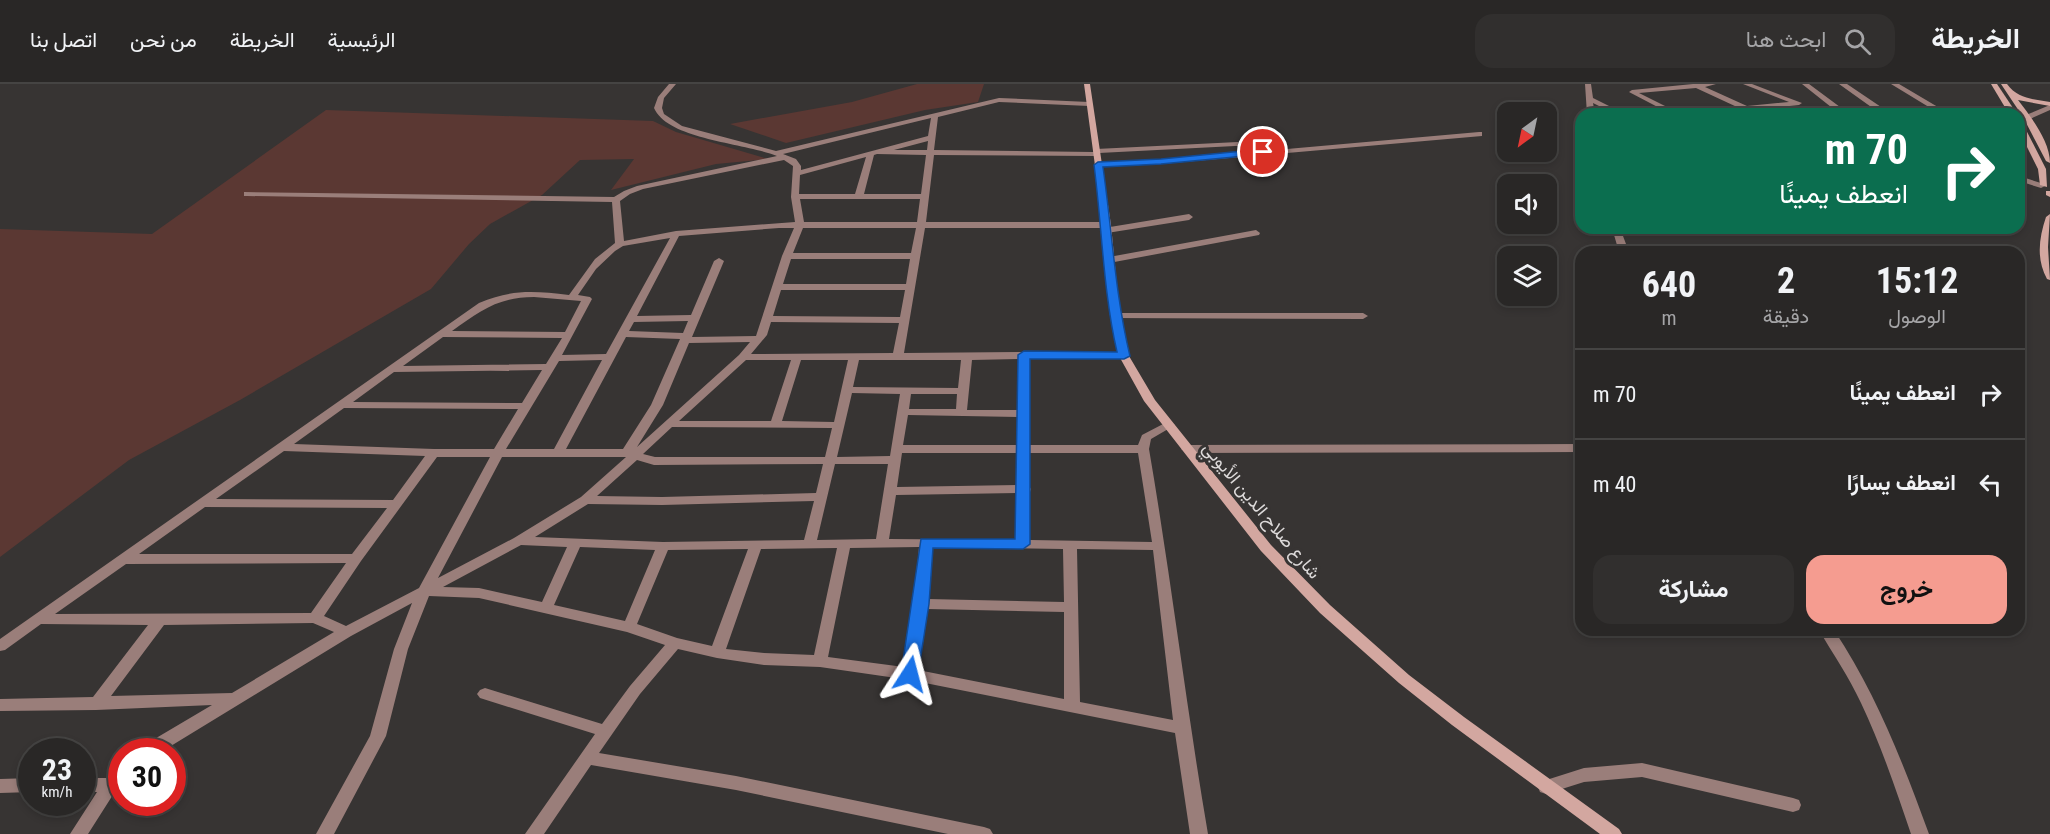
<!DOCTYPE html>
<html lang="ar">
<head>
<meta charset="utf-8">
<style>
  body { margin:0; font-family:"Roboto Condensed",Vazirmatn,sans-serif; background:#312f2e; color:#f1f3f6; direction:rtl; height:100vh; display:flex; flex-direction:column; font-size:22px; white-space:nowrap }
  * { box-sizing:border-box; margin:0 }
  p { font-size:20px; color:#a5a5a7 }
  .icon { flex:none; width:33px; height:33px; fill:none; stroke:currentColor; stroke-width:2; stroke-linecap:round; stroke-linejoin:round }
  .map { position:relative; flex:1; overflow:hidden; direction:ltr }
  .panel { position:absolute; left:1575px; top:162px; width:450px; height:390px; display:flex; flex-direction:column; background:#292726; border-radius:18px; box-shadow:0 3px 9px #0003,0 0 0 2px #454443; direction:rtl }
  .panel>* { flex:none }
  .top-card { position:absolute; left:1575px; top:24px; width:450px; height:126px; border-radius:18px; box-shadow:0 3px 9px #0003,0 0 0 2px #454443; direction:rtl; background:#0b6e4f; color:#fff; overflow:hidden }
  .needle { width:39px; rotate:213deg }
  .buttons { position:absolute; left:1497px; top:18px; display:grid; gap:12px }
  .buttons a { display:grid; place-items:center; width:60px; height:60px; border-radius:12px; background:#292726; box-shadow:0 3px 9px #0003,0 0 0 2px #454443; font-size:30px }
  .speed { position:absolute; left:18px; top:654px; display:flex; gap:12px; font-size:30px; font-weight:700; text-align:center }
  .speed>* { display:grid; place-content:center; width:78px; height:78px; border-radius:50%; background:#292726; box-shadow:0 3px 9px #0003,0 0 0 2px #454443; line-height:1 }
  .speed small { font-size:15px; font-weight:400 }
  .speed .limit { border:9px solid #d22; background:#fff; color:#111 }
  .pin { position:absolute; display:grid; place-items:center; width:51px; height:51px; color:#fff; margin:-26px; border:3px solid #fff; border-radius:50%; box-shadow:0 2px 6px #0007 }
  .me { position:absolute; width:66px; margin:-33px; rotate:9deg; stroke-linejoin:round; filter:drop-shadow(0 0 4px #0008) }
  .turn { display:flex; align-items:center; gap:21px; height:126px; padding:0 18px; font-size:27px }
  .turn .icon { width:78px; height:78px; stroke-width:2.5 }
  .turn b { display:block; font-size:42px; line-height:51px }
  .eta { display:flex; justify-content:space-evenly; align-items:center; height:102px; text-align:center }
  .eta b { font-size:36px; font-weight:700; line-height:42px }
  .primary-button { display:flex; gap:12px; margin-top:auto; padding:12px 18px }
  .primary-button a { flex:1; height:69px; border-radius:18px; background:#f59c90; color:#111; font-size:24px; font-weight:700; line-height:69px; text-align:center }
  .primary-button a+a { background:#312f2e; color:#f1f3f6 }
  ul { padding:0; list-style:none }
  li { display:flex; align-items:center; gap:18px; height:90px; padding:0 18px; border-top:2px solid #454443 }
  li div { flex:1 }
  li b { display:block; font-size:22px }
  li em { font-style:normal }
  header { display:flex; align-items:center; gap:36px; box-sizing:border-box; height:84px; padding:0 30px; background:#292726; border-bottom:2px solid #454443 }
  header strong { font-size:28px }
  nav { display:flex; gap:33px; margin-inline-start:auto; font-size:21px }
  .search { width:420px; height:54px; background:#312f2e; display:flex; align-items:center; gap:15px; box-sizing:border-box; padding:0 21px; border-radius:18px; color:#a5a5a7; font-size:22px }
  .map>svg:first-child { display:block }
</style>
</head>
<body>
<header>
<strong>الخريطة</strong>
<div class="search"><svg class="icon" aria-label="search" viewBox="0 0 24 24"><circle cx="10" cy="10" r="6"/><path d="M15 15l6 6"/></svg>ابحث هنا</div>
<nav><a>الرئيسية</a><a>الخريطة</a><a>من نحن</a><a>اتصل بنا</a></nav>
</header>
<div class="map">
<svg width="2050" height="750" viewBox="0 0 2050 750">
  <rect width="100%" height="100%" fill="#373433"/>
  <g fill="#5b3833">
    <path d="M 917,0 L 984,0 L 978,18 L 925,26 L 786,59 L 730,40 L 852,18 Z"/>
    <path d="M 326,26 L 653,37 L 676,48 L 768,75 L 716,80 L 611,106 L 634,75 L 580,76 L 542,111 L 490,140 L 469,160 L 431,205 L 240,316 L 129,376 L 0,473 L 0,145 L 152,150 Z"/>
  </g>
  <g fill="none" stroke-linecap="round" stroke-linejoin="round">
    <g fill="#9a7e7a" fill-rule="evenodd">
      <path d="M 669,0 L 676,0 L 664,14 L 662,24 L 664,30 L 682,42 L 776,67 L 999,14 L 1089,18 L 1092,20 L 1089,22 L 999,18 L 938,33 L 934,66 L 1093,68 L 1096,65 L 1238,58 L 1238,62 L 1235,62 L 1099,69 L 1096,72 L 934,71 L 926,138 L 1107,138 L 1111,141 L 1110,143 L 1189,130 L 1193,133 L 1189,136 L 1107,149 L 1103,146 L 1106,144 L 925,144 L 904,269 L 1024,268 L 1128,270 L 1129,272 L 1128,274 L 1124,275 L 1029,275 L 1029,361 L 1138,361 L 1142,351 L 1165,339 L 1169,338 L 1175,341 L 1151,355 L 1149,365 C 1171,493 1186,622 1208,750 L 1190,750 L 1175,649 L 910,596 L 820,583 L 764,581 L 717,574 L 678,565 L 640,610 L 599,669 L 736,692 L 984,743 L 990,745 L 993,750 L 948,750 L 736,706 L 591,681 L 544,750 L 525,750 L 595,650 L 480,614 L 477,610 L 480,606 L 485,604 L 602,640 L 630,602 L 665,561 L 627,548 L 479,514 L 429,512 L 408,565 L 386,652 L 334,750 L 316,750 L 370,652 L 394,565 L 412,519 L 351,552 L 161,668 L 139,668 L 141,663 L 212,621 L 96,626 L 0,627 L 0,615 L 93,613 L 148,541 L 41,540 L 5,566 L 0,567 L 0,555 L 479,219 C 512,205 534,207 569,211 L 595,175 L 615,159 L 612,118 L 247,112 L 244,112 L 244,108 L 614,113 L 624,107 L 637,102 L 777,72 C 746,59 668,56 654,24 L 658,13 ZM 931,34 L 928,52 L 801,86 L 801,82 L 796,75 L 783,70 ZM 928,57 L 927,66 L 894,66 ZM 877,70 L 926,71 L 921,110 L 864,110 L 874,71 ZM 866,73 L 855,110 L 799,110 L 800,91 ZM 784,76 L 793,82 L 791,113 L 795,138 L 676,147 L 624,157 L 620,117 L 630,110 L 643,105 ZM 800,115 L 920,115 L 917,138 L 804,138 ZM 779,144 L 794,144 L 782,172 L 756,252 L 692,253 L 724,177 L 719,174 L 714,177 L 691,231 L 637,232 L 679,152 ZM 803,144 L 916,144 L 911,169 L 793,169 ZM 670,154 L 606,270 L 562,271 L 592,215 L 590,213 L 578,211 L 596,185 L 615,167 L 623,162 ZM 791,175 L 910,175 L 906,200 L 783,200 ZM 781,206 L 905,206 L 900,233 L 773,232 ZM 534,213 L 581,217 L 565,248 L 452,247 C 480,227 498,213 534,213 ZM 688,237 L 683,249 L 629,247 L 634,238 ZM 771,238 L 899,239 L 893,269 L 751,270 L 767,251 ZM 443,253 L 562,254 L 546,280 L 403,282 ZM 626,253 L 680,255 L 651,321 L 623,365 L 566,365 ZM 750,258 L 739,271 L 637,363 L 663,321 L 689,259 ZM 1019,275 L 1018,326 L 967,326 L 972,276 ZM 602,276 L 554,365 L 506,365 L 559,277 ZM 746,276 L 791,276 L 771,337 L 679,337 ZM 801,276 L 848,276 L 834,338 L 782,337 ZM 859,276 L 961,276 L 958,304 L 853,303 ZM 542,286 L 522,319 L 353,318 L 394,288 ZM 852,309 L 900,310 L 890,372 L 837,373 ZM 911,310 L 957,310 L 956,325 L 909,325 ZM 344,324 L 518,325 L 494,365 L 434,365 L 294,360 ZM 908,331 L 1018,333 L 1018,361 L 903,361 ZM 672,343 L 832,344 L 825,373 L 655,373 L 643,370 ZM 284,367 L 425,372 L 393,416 L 216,415 ZM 902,369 L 1018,369 L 1017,401 L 897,403 ZM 1029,369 L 1138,369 L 1152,458 L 1030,456 L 1030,408 L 1031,405 L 1029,402 ZM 437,373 L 490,373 L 419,504 L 346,542 L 324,532 L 361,477 ZM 502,373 L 626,373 L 581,413 L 514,454 L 438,494 ZM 637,376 L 654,381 L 823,380 L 816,409 L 662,413 L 597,412 ZM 835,380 L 888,380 L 876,455 L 817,456 ZM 1017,409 L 1016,456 L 889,455 L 896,411 ZM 814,417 L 804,456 L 663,458 L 535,453 L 588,420 L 662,421 ZM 205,423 L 387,424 L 352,470 L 139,470 ZM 521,461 L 567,463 L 542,518 L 479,504 L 443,503 ZM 580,463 L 655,466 L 625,537 L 554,521 ZM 919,463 L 914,520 L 904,583 L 828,573 L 850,464 ZM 932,463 L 1063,465 L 1064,518 L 928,515 ZM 837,464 L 814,571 L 764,569 L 726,565 L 761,465 ZM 748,465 L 712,562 L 677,554 L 637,540 L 668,466 ZM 1077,465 L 1153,466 L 1173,636 L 1080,618 ZM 346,479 L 311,529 L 55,530 L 126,480 ZM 927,525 L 1064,528 L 1064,615 L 918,586 ZM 313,539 L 334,548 L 232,609 L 111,612 L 164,541 Z"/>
      <path d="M 1585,0 L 1591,0 L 1593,14 L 1625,30 L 1615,30 L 1593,19 L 1595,30 L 1587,30 Z"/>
      <path d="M 1693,0 L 1716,0 L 1705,3 L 1747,22 L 1789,18 L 1743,0 L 1752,0 L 1802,19 L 1799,21 L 1711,30 L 1686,30 L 1690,28 L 1737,23 L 1696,4 L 1639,9 L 1681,30 L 1671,30 L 1629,8 L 1632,6 Z"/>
      <path d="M 1802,0 L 1809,0 L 1840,23 L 1874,25 L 1839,0 L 1847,0 L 1884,25 L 1937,28 L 1891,0 L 1899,0 L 1948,29 L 1896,30 L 1815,26 L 1813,25 L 1813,23 L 1831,23 Z"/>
      <path d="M 2050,21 L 2050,26 L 2030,35 L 2019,35 L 2019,31 L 2026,31 Z"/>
      <path d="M 1479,48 L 1482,48 L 1482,52 L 1161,80 L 1098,82 L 1094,80 L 1098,78 L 1161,76 Z"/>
      <path d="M 2019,92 L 2044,100 L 2045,102 L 2041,104 L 2019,97 Z"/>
      <path d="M 1612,144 L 1620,144 L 1629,168 L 1619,168 Z"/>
      <path d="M 1256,146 L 1260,149 L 1259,151 L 1109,179 L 1104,176 L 1109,173 Z"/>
      <path d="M 1115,229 L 1363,229 L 1368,232 L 1363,235 L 1111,234 L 1111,230 Z"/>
      <path d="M 1581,360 L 1581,368 L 1187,369 L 1181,365 L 1187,361 Z"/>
      <path d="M 1819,546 L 1834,546 C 1876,609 1903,679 1929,750 L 1911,750 C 1896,706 1881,661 1861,619 C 1849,593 1833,570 1819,546 Z"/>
      <path d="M 1642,679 L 1793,714 L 1799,716 L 1801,721 L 1799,726 L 1793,728 L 1642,693 L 1584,698 L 1546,710 L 1540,708 L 1538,703 L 1540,698 L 1584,684 Z"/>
      <path d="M 122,682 L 122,700 L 116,706 L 88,750 L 70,750 L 97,708 L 82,708 L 82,694 L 106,694 L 116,684 Z"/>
      <path d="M 32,694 L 32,708 L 0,709 L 0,695 Z"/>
    </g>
    <g fill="#d3a7a0" fill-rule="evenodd">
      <path d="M 1084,0 L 1090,0 L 1111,141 L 1120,232 L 1129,272 L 1155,316 L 1271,461 L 1330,521 L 1409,591 L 1464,633 L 1619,745 L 1622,750 L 1600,750 L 1452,641 L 1399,599 L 1320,529 L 1261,467 L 1144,317 L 1119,272 L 1110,232 L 1103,141 Z"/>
      <path d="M 1991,0 L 1997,0 L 2017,30 L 2009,30 Z"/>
      <path d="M 2001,0 L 2007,0 C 2018,15 2033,15 2050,18 L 2050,22 L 2018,16 C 2031,33 2050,57 2050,79 L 2046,77 L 2023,33 Z"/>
      <path d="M 2019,38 L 2023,40 L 2046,85 L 2047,103 L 2040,101 L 2038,85 L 2019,47 Z"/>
      <path d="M 2046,107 L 2050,107 L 2050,113 L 2046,111 Z"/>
      <path d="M 2050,130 L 2048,163 L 2050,196 L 2047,195 C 2036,175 2039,154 2046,133 Z"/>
    </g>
  </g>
  <path fill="#1a73e8" stroke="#114b97" stroke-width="1.5" d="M 1263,65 L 1266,66 L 1266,70 L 1161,80 L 1103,83 C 1112,146 1115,210 1130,272 L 1124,275 L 1030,275 L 1030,460 L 1023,465 L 933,464 L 929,520 L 918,590 L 916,594 L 910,596 L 904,594 L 901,590 L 921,455 L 1015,455 L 1018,271 L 1024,267 L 1117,268 C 1103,207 1102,143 1094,81 L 1098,78 L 1161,75 Z"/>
  <g text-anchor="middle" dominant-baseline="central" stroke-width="6" stroke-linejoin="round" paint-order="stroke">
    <g font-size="18" fill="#dddada" stroke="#373433">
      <text transform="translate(1262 426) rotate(50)">شارع صلاح الدين الأيوبي</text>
    </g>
  </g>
</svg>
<div class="buttons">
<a><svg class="needle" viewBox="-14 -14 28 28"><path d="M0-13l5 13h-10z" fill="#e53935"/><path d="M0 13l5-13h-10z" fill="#a5a5a7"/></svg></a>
<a><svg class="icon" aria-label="sound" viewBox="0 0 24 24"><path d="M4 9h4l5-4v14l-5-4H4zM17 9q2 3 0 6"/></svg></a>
<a><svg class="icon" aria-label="layers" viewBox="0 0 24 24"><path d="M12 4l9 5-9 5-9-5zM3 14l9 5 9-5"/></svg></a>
</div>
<div class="speed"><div>23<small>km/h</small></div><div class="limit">30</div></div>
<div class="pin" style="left:1263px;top:68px;background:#d93025"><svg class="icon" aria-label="arrive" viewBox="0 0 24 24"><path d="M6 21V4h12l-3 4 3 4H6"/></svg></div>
<svg class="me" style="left:910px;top:590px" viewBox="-20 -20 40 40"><path d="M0-17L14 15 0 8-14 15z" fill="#1a73e8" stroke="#fff" stroke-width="4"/></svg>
<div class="top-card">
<div class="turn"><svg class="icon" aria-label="right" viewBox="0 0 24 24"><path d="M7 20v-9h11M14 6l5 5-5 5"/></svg><div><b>70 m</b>انعطف يمينًا</div></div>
</div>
<section class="panel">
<div class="eta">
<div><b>15:12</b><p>الوصول</p></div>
<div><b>2</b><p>دقيقة</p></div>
<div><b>640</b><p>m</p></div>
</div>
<ul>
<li><svg class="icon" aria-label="right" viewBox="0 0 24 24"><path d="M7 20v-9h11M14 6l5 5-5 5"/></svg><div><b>انعطف يمينًا</b></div><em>70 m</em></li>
<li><svg class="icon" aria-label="left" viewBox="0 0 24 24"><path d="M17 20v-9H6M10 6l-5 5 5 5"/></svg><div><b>انعطف يسارًا</b></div><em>40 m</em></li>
</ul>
<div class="primary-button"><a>خروج</a><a>مشاركة</a></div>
</section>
</div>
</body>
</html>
